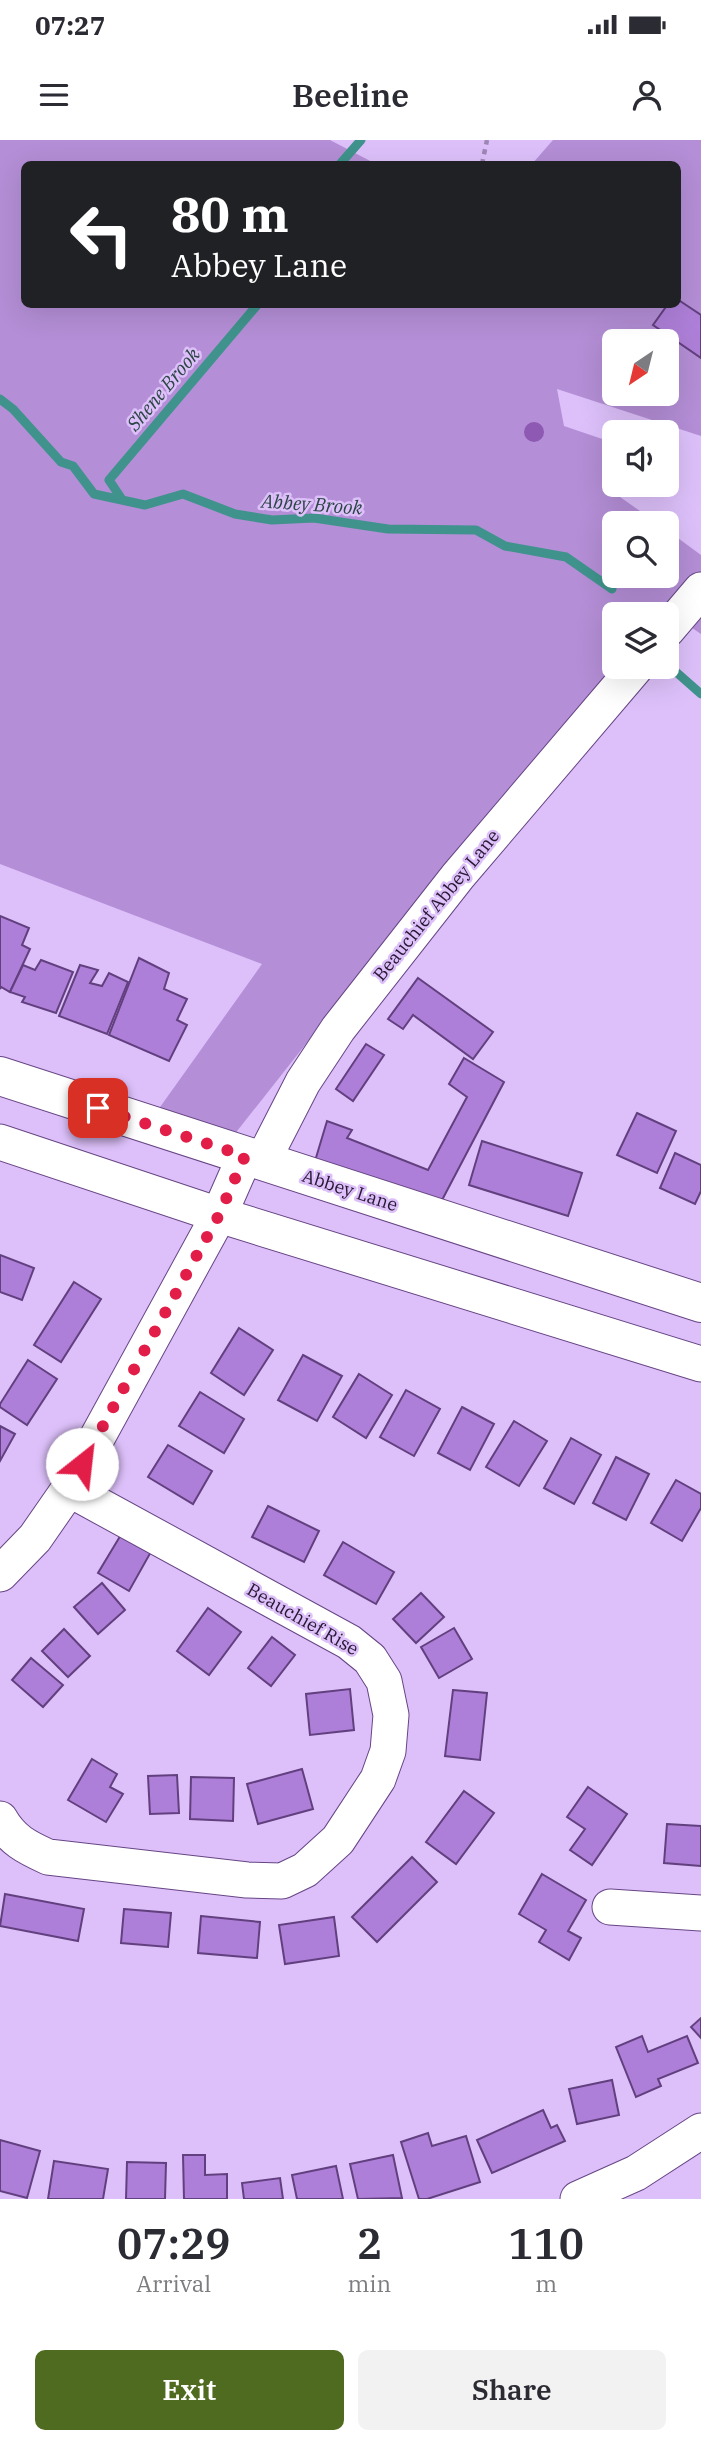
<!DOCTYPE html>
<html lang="en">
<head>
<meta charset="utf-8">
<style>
  body { margin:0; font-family:"IBM Plex Serif",serif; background:#f2f2f3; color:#2b2b33; height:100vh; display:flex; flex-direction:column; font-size:26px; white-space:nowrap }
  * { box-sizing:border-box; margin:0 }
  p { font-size:23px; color:#7c7c81 }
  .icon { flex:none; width:38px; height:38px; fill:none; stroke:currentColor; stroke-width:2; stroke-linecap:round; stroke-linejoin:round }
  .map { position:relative; height:2059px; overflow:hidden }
  .sheet { display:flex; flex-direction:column; background:#fff; flex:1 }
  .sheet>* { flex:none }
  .top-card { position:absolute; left:21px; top:21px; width:660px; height:147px; border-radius:10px; box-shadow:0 7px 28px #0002; background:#202124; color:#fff; overflow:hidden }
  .needle { width:46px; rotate:215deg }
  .controls { position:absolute; left:602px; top:189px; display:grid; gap:14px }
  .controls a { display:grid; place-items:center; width:77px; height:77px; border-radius:10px; background:#fff; box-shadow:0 7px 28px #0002; font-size:35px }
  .pin { position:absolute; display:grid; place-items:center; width:60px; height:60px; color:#fff; margin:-30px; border-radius:14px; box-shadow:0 4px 10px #0006 }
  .me { position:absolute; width:77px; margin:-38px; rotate:29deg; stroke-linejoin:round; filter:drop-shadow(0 0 5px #0008) }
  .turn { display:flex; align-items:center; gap:24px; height:147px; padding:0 35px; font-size:32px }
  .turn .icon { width:91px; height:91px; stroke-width:2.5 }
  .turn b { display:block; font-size:49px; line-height:60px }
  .eta { display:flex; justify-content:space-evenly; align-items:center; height:119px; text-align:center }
  .eta b { font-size:42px; font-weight:600; line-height:49px }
  .primary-button { display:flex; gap:14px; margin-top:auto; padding:14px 35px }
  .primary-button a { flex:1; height:80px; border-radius:10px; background:#4f6b1f; color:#fff; font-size:28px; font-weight:600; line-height:80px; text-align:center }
  .primary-button a+a { background:#f2f2f3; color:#2b2b33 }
  .status { display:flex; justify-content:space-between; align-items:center; height:49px; padding:0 35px; background:#fff; direction:ltr }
  .status svg { height:19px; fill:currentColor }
  header { display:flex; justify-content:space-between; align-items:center; height:91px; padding:0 35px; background:#fff; font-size:32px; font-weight:600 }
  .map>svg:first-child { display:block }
</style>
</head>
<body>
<div class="status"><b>07:27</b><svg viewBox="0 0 49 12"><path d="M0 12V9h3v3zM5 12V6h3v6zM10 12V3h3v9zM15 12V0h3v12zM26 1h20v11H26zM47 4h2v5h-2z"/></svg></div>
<header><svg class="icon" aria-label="menu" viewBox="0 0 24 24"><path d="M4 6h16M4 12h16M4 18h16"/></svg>Beeline<svg class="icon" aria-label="person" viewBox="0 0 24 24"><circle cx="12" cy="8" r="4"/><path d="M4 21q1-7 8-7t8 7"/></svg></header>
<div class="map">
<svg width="701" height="2059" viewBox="0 0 701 2059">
  <rect width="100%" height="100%" fill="#ddc0fa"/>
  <g fill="#b48ed6" fill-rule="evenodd">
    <path d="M 0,0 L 330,0 L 376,24 L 24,24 L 24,164 L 668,165 L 653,185 L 701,218 L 701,296 L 557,249 L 564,286 L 614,303 L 613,352 L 657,383 L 614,383 L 614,436 L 667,436 L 667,390 L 701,415 L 701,494 L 667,471 L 664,474 L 614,474 L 614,527 L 350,848 L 219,1014 L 143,991 L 262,824 L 0,724 ZM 614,201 L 667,201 L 667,254 L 614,254 Z"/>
    <path d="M 553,0 L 701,0 L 701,175 L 677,159 L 677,24 L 532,24 Z"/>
  </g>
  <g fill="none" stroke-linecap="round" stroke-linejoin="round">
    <g stroke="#3f938c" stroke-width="9">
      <path d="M 340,24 L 361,0"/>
      <path d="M 0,259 L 13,269 L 61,322 L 73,326 L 94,354 L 145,365 L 183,354 L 235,374 L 272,380 L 314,378 L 388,389 L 476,390 L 505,406 L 566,417 L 612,449"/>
      <path d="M 121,358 L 109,340 L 258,164"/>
      <path d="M 667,524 L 701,554"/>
    </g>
  </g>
  <g fill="#ae7fd8" stroke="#62407f" stroke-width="2">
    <path d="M 677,159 L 701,175 L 701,218 L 653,185 L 668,164 L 677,164 Z"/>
    <path d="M 0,776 L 29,788 L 22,805 L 30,809 L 10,852 L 1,847 L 0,849 Z"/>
    <path d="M 139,818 L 169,833 L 164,849 L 187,859 L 177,880 L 187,885 L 169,921 L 109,895 Z"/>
    <path d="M 41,820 L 73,832 L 56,873 L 22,862 L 25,857 L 10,852 L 23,825 L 35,830 Z"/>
    <path d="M 80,825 L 98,830 L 90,843 L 102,846 L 109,833 L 128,842 L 107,894 L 59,876 Z"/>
    <path d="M 418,838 L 493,892 L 473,919 L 413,875 L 403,889 L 388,879 Z"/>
    <path d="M 366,904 L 384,915 L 353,961 L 336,949 Z"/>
    <path d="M 464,918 L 504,942 L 441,1062 L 315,1021 L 327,981 L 352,990 L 347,998 L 428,1030 L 467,957 L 449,944 Z"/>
    <path d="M 637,973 L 676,991 L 657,1033 L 617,1015 Z"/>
    <path d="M 482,1001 L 582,1033 L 568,1076 L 469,1045 Z"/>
    <path d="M 675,1013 L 701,1025 L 701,1051 L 695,1064 L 660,1048 Z"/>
    <path d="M 0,1115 L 34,1128 L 22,1160 L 0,1152 Z"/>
    <path d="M 74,1142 L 101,1159 L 61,1222 L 34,1205 Z"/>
    <path d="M 239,1188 L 273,1210 L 244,1255 L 211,1233 Z"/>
    <path d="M 303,1215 L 342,1236 L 317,1281 L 278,1260 Z"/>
    <path d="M 28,1220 L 57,1239 L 27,1285 L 0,1267 L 0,1264 Z"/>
    <path d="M 359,1234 L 392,1255 L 366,1298 L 333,1277 Z"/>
    <path d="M 406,1250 L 440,1269 L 414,1316 L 380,1297 Z"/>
    <path d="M 200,1252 L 244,1279 L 224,1313 L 179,1286 Z"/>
    <path d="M 462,1267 L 494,1284 L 470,1330 L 438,1313 Z"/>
    <path d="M 514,1281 L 547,1301 L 519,1346 L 486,1327 Z"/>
    <path d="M 0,1286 L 15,1294 L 0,1321 Z"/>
    <path d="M 571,1298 L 601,1315 L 574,1364 L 544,1348 Z"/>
    <path d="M 168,1305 L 212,1331 L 193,1364 L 148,1337 Z"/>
    <path d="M 616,1317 L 649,1334 L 626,1380 L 593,1363 Z"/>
    <path d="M 676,1340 L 701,1354 L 701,1368 L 682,1401 L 651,1383 Z"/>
    <path d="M 268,1366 L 319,1391 L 304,1422 L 252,1397 Z"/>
    <path d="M 122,1393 L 152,1410 L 129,1451 L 98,1433 Z"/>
    <path d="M 343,1402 L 394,1432 L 376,1464 L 324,1435 Z"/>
    <path d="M 102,1443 L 125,1470 L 98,1494 L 74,1467 Z"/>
    <path d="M 421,1453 L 444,1477 L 416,1503 L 393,1479 Z"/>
    <path d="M 208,1468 L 241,1492 L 209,1535 L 177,1511 Z"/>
    <path d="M 454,1488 L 472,1519 L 439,1538 L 421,1507 Z"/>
    <path d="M 64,1489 L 90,1516 L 68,1537 L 42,1511 Z"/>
    <path d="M 272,1497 L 295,1515 L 271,1546 L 248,1528 Z"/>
    <path d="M 31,1518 L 63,1545 L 43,1567 L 12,1540 Z"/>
    <path d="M 350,1549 L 354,1590 L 310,1595 L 306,1554 Z"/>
    <path d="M 453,1550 L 487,1553 L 480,1620 L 445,1616 Z"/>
    <path d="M 92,1619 L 117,1634 L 110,1647 L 123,1654 L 106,1682 L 68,1660 Z"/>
    <path d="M 302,1629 L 313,1669 L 258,1684 L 247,1644 Z"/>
    <path d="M 177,1635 L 179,1673 L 150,1674 L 148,1636 Z"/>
    <path d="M 191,1637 L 234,1638 L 233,1681 L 190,1679 Z"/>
    <path d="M 588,1647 L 627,1674 L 592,1725 L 570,1710 L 585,1689 L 567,1677 Z"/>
    <path d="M 464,1651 L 494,1673 L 456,1724 L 426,1702 Z"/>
    <path d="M 667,1684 L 701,1686 L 701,1726 L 664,1723 Z"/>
    <path d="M 412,1717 L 437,1742 L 377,1802 L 352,1777 Z"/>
    <path d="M 542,1734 L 586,1760 L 568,1791 L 581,1798 L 569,1820 L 539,1802 L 546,1790 L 519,1774 Z"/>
    <path d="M 5,1754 L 84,1769 L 78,1801 L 0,1786 Z"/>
    <path d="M 124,1769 L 171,1773 L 168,1807 L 121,1803 Z"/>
    <path d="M 201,1776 L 260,1782 L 257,1818 L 198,1813 Z"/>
    <path d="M 334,1777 L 339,1816 L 285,1824 L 279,1785 Z"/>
    <path d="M 701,1878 L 701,1898 L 691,1887 Z"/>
    <path d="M 642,1896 L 648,1912 L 687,1896 L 698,1923 L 658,1939 L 661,1946 L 636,1957 L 616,1907 Z"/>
    <path d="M 612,1940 L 619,1975 L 577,1984 L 569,1949 Z"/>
    <path d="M 543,1970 L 551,1988 L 557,1985 L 565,2001 L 492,2033 L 477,2000 Z"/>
    <path d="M 428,1993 L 432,2006 L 466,1996 L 480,2042 L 427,2059 L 419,2059 L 401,2002 Z"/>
    <path d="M 0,2000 L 40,2011 L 27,2058 L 0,2051 Z"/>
    <path d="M 183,2015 L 205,2015 L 205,2035 L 227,2034 L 227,2059 L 184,2059 Z"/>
    <path d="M 393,2015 L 402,2058 L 358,2059 L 350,2024 Z"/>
    <path d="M 54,2021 L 108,2029 L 103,2059 L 48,2059 Z"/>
    <path d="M 127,2022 L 166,2023 L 165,2059 L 126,2059 Z"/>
    <path d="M 336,2026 L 343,2059 L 297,2059 L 292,2035 Z"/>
    <path d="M 280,2038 L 283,2059 L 244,2059 L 242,2043 Z"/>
  </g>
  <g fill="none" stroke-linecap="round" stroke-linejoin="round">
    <g stroke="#674584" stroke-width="37">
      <g id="street">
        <path d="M 667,490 L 701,450"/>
        <path d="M 0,1002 L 219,1075 L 701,1224"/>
        <path d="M 262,1022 L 303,942 L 338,889 L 458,736 L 636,527"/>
        <path d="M 0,1434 L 35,1398 L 69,1349 L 219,1075 L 245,1016"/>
        <path d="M 0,1679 C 12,1700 26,1707 48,1717 L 247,1740 L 282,1741 L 305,1730 L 338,1700 L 378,1639 L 388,1611 L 391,1575 L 384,1541 L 370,1519 L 349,1502 L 69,1349"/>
        <path d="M 610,1767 L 701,1773"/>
        <path d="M 578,2059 L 636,2033 L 701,1991"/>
      </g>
    </g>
    <g stroke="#674584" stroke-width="40">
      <path id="secondary" d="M 0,936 L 701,1163"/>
    </g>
    <path stroke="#9e86b5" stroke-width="4.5" stroke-dasharray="5 5" stroke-linecap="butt" d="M 482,24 L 487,0"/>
    <use href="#street" stroke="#fff" stroke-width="35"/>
    <use href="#secondary" stroke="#fff" stroke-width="38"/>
  </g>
  <circle fill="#8e59b2" cx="534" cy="292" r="10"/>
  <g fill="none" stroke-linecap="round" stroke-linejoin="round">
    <path stroke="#e11d48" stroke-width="12" stroke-dasharray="0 21.6" d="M 82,1324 L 219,1075 L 245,1016 L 98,968"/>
  </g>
  <g text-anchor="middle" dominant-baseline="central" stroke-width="5" stroke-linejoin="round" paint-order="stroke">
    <g font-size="18" fill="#261732" stroke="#ddc0fa">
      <text transform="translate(436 765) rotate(-51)">Beauchief Abbey Lane</text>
      <text transform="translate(350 1050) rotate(18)">Abbey Lane</text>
      <text transform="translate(303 1479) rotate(30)">Beauchief Rise</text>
    </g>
    <g font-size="19" font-style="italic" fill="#2a4543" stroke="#ddc0fa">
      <text transform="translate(163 249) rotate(-50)">Shene Brook</text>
      <text transform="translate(312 364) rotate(4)">Abbey Brook</text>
    </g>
  </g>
</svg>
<div class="controls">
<a><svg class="needle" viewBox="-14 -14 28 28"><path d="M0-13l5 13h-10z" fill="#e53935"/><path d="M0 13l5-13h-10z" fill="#7c7c81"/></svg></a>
<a><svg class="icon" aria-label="sound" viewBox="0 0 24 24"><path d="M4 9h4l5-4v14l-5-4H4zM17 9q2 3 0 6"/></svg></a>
<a><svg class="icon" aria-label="search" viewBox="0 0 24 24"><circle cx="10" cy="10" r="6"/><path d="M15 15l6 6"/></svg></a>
<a><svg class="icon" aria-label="layers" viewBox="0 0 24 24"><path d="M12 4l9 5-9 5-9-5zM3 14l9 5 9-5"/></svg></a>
</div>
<div class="pin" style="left:98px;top:968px;background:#d93025"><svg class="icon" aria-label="arrive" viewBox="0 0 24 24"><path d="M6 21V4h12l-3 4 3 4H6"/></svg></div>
<svg class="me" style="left:82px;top:1324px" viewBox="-20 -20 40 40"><circle r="19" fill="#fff"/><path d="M0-13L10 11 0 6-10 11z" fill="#e11d48"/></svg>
<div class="top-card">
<div class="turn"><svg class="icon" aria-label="left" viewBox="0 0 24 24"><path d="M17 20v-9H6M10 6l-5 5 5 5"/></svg><div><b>80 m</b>Abbey Lane</div></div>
</div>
</div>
<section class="sheet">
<div class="eta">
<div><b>07:29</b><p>Arrival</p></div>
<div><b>2</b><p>min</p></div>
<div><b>110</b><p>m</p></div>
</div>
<div class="primary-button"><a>Exit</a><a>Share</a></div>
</section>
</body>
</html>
